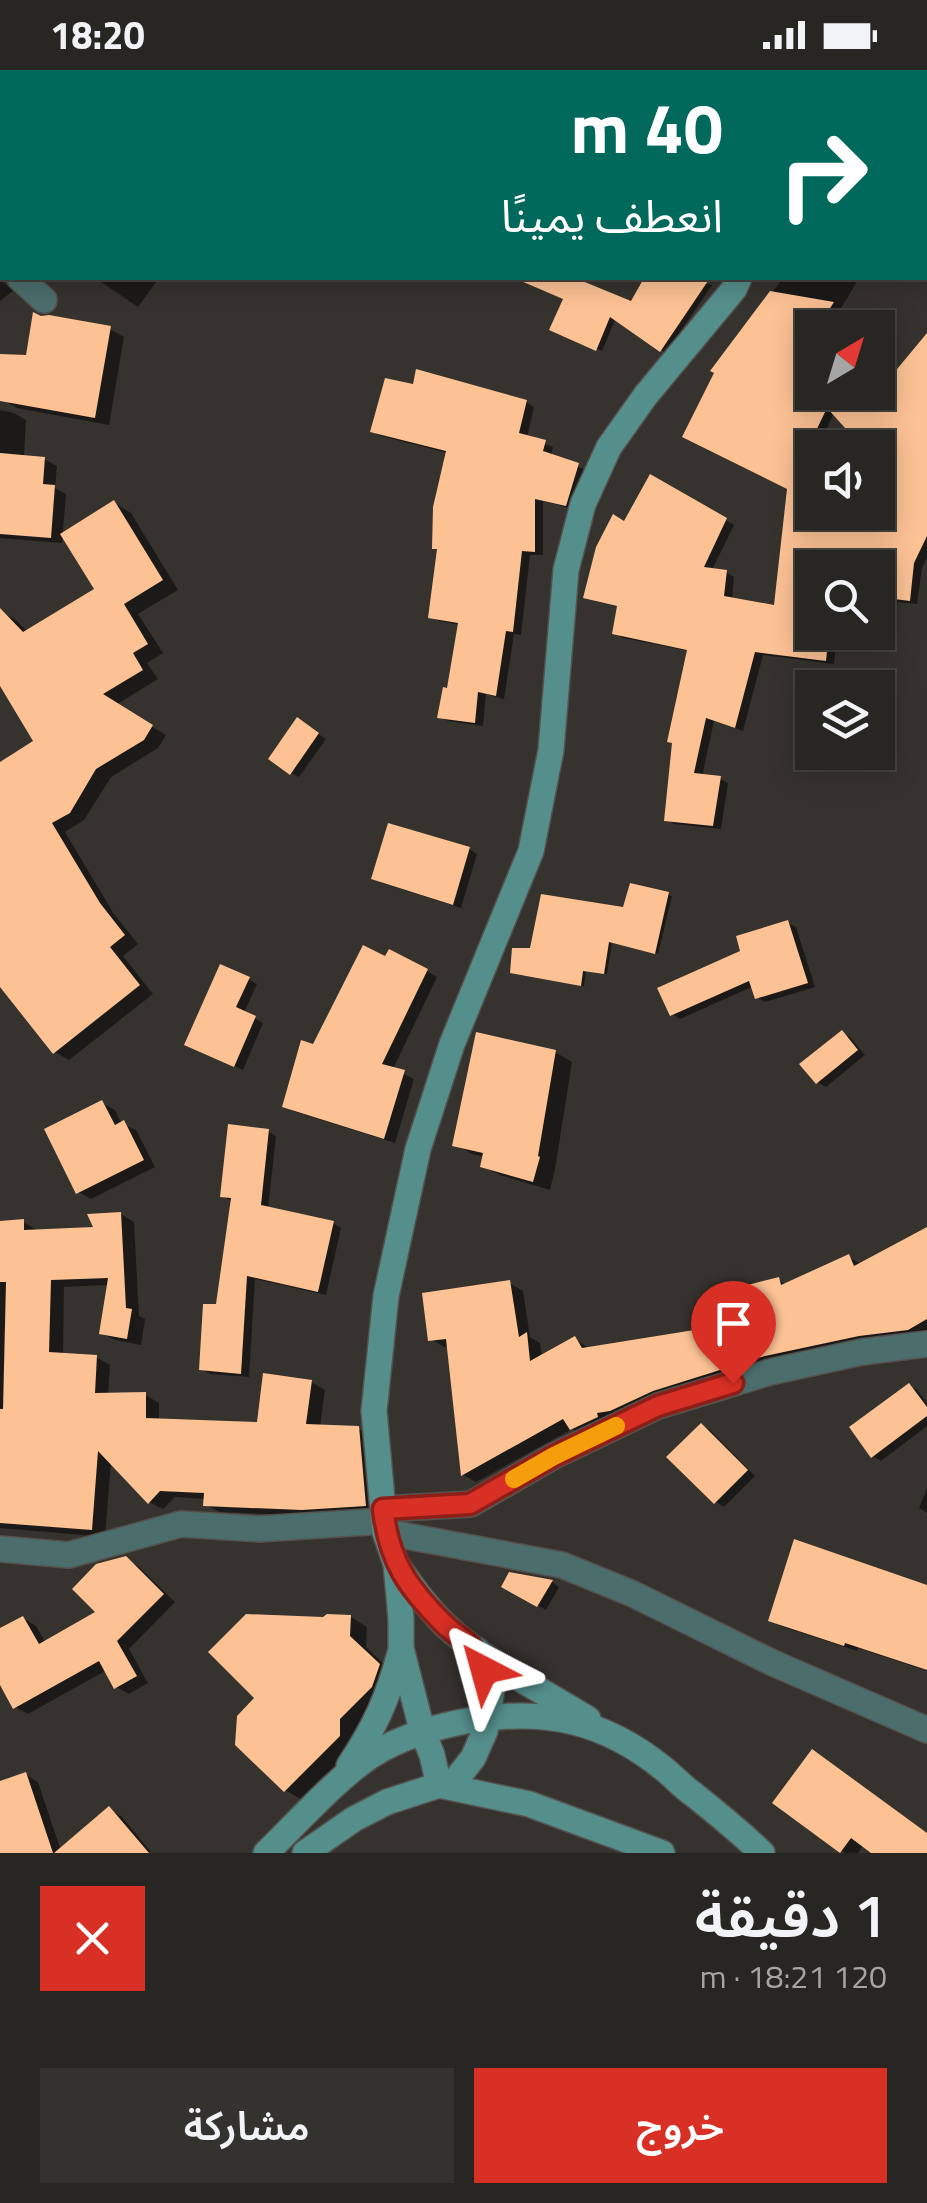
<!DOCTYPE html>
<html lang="ar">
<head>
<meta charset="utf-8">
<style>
  body { margin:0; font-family:"Titillium Web","Noto Sans Arabic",sans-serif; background:#34322f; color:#f1f3f6; direction:rtl; height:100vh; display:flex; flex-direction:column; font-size:38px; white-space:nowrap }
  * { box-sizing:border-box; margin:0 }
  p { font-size:32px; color:#a5a5a5 }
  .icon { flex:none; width:55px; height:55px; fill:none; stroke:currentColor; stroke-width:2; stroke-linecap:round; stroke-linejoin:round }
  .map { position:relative; height:1783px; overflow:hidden; direction:ltr }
  .side { display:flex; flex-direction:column; background:#282622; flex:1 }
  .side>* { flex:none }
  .top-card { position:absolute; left:0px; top:0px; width:928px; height:210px; box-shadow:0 5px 25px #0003,0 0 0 2px #444340; direction:rtl; background:#00695c; color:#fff; overflow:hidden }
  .needle { width:65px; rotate:38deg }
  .tools { position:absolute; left:795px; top:240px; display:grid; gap:20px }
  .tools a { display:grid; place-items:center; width:100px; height:100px; border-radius:0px; background:#282622; box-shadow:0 5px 25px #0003,0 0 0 2px #444340; font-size:50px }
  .pin { position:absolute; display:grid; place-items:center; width:85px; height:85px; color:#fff; margin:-102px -42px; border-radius:50% 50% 50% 0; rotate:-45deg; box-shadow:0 0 10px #0007 }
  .pin .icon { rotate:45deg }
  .me { position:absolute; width:110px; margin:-55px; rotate:321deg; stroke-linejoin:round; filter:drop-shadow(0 0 8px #0008) }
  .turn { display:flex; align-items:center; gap:35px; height:210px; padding:0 40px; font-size:45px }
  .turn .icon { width:130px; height:130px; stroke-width:2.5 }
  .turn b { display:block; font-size:70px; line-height:85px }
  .round { display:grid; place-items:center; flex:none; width:105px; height:105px; border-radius:0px; background:#34322f }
  .head { display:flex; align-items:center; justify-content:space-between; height:170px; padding:0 40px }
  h1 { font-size:60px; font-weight:600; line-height:75px }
  .primary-button { display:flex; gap:20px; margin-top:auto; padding:20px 40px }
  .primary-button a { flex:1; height:115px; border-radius:0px; background:#d93025; color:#fff; font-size:40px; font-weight:600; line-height:115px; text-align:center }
  .primary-button a+a { background:#34322f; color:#f1f3f6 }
  .status { display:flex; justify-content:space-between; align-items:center; height:70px; padding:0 50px; background:#282622; direction:ltr }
  .status svg { height:28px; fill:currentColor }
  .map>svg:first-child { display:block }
</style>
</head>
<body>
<div class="status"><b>18:20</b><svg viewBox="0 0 49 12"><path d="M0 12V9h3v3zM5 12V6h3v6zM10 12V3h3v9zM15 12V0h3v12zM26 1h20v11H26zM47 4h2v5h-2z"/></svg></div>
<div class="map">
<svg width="927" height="1783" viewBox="0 0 927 1783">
  <rect width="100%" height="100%" fill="#36322e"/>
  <g fill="#0007">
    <path d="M 0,0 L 67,0 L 65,2 L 2,2 L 2,148 L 0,146 Z"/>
    <rect x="585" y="0" width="174" height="2"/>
    <path d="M 876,0 L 923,0 L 927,3 L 927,115 L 925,119 L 925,2 L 874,2 Z"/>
    <path d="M 0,206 L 3,212 L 13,221 L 0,231 Z"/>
    <path d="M 95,208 L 159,208 L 138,237 Z"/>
    <path d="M 519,208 L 578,208 L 577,211 L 633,235 L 647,208 L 678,208 L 712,215 L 666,283 L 616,248 L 602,281 L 557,262 L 566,229 Z"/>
    <path d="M 783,208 L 859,208 L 834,250 L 812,258 L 812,322 L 866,337 L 927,288 L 927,442 L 878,389 L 878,378 L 834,343 L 818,378 L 812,378 L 812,389 L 807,400 L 812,402 L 812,442 L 878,442 L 880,429 L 927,448 L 927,487 L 922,498 L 917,534 L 898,532 L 894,553 L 878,551 L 878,498 L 812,498 L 812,562 L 837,562 L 834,594 L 763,585 L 743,661 L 714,651 L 702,707 L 720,709 L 728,713 L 721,759 L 674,754 L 666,749 L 689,581 L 623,568 L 615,563 L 619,537 L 594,531 L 585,526 L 651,407 L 734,455 L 712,500 L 726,502 L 734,507 L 732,530 L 776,538 L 790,418 L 718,303 L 713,300 Z"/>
    <path d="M 110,259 L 124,267 L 109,355 L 17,338 L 3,330 L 0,323 L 0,286 L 28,287 Z"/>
    <path d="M 526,332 L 534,337 L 527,367 L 553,377 L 551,386 L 586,400 L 574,439 L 543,431 L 543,485 L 530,485 L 521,565 L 514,564 L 504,629 L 486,624 L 483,656 L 448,651 L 440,646 L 449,621 L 460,555 L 439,551 L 431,547 L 448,383 L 381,366 L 373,361 Z"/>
    <path d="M 0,340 L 14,343 L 26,350 L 24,387 L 44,389 L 57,396 L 55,418 L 66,424 L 62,473 L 0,468 Z"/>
    <path d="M 115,433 L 131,443 L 178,520 L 138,544 L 163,583 L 147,593 L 158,609 L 116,635 L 166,665 L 158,678 L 111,707 L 84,750 L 65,762 L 114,844 L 138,874 L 123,886 L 153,924 L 69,990 L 55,982 L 0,860 L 0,695 L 81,645 L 0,611 L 0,541 L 16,550 L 28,562 L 97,520 Z"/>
    <path d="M 305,655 L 326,669 L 299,707 L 291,703 Z"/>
    <path d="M 469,779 L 477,784 L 461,838 L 382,813 L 374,808 Z"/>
    <path d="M 668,825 L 672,826 L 658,884 L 612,872 L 607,904 L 586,901 L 584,916 L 516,903 L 533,881 L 625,840 Z"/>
    <path d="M 788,853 L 796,857 L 815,917 L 765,932 L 757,927 L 754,916 L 680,949 L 672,944 L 743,882 Z"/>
    <path d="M 387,890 L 427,901 L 437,907 L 393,999 L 414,1009 L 395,1073 L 295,1042 L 284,1036 Z"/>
    <path d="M 249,909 L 257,914 L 244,943 L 263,953 L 243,1000 L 195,979 Z"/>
    <path d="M 842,963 L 850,967 L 865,985 L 826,1017 L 817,1012 Z"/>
    <path d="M 555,982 L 572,992 L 555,1099 L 550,1120 L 500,1105 L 483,1096 L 485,1087 L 472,1084 L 455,1074 Z"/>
    <path d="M 102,1033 L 115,1040 L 122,1054 L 136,1060 L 155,1097 L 91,1129 L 78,1122 Z"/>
    <path d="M 268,1061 L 276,1066 L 268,1139 L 333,1153 L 341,1158 L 326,1225 L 255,1209 L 249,1307 L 210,1304 L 201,1299 L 218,1237 L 231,1131 L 223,1126 Z"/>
    <path d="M 121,1144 L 134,1152 L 139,1246 L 145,1249 L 141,1275 L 115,1270 L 101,1263 L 109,1215 L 64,1217 L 63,1286 L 96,1287 L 110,1295 L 108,1325 L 145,1325 L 159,1333 L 159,1351 L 259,1355 L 311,1312 L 325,1320 L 320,1357 L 358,1359 L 372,1367 L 379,1442 L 318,1446 L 220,1442 L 206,1435 L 206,1429 L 175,1427 L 163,1439 L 149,1432 L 111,1391 L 105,1467 L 0,1458 L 0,1154 L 23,1152 L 37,1160 L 97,1159 Z"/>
    <path d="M 927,1160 L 927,1264 L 585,1366 L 572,1359 L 476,1412 L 463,1405 L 450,1276 L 444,1277 L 431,1269 L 509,1213 L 523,1221 L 530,1267 L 540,1273 L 542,1287 L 575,1269 L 590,1279 L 716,1259 L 779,1210 L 787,1215 L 849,1187 L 862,1195 Z"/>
    <path d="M 909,1316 L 917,1320 L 927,1333 L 927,1356 L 881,1391 L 873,1386 Z"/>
    <path d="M 702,1356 L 710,1360 L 755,1406 L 724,1437 L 716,1432 L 670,1387 Z"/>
    <path d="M 927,1418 L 927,1443 L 919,1438 Z"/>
    <path d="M 126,1489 L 139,1497 L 175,1532 L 129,1579 L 148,1613 L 129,1624 L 116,1617 L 107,1600 L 28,1644 L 15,1637 L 0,1610 L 0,1561 L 23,1548 L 36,1556 L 46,1573 L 99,1542 Z"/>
    <path d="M 511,1504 L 552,1512 L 559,1517 L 546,1540 L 504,1516 Z"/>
    <path d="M 927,1518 L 927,1601 L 858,1578 L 857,1581 L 783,1557 L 771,1550 Z"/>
    <path d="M 351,1547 L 367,1557 L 366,1577 L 396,1606 L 389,1626 L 356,1659 L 356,1675 L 302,1730 L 285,1720 L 325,1550 Z"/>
    <path d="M 26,1705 L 38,1712 L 61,1781 L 109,1739 L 121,1746 L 151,1782 L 38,1783 L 0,1770 L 0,1714 Z"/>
    <path d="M 776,1733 L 927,1764 L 927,1783 L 875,1783 L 864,1774 L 858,1783 L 845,1783 Z"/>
  </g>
  <g fill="#fcc294" fill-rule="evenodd">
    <path d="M 514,208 L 575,208 L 631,231 L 644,208 L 710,208 L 660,282 L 610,247 L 596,281 L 549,260 L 563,229 Z"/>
    <path d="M 770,221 L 834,232 L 827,243 L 844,258 L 812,258 L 812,322 L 878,322 L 927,263 L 927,466 L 914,493 L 910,531 L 878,527 L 878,498 L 812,498 L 812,562 L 829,562 L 826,591 L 755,582 L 735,658 L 706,648 L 694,703 L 721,706 L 713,756 L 664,751 L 672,673 L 667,672 L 687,580 L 612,564 L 617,536 L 583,528 L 596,477 L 613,444 L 624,451 L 650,404 L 727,448 L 704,497 L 727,500 L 724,526 L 774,535 L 787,419 L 682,367 L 714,303 L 710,301 ZM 827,338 L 863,378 L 878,378 L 878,392 L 889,405 L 878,428 L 878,442 L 812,442 L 812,400 L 800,394 Z"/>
    <path d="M 33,242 L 41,246 L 49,245 L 111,256 L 95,348 L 0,331 L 0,284 L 26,285 Z"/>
    <path d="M 416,299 L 527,330 L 519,363 L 546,370 L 543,381 L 579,393 L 566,436 L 535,429 L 535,482 L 522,481 L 513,562 L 506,561 L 496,626 L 478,622 L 475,653 L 437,648 L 443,617 L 447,618 L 458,553 L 428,548 L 437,479 L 432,479 L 433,437 L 446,381 L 370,362 L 385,308 L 413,314 Z"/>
    <path d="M 0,383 L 45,387 L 43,414 L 55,415 L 51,468 L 0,464 Z"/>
    <path d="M 114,430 L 163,510 L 124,534 L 148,574 L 133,583 L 143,600 L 103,624 L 153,655 L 144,670 L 96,699 L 70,743 L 52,753 L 100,833 L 125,865 L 110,877 L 140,915 L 53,984 L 0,917 L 0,692 L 33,671 L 0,616 L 0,538 L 23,562 L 94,519 L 60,464 Z"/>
    <path d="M 297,647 L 319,663 L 290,705 L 268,689 Z"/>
    <path d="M 388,753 L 470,777 L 453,835 L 371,809 Z"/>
    <path d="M 630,813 L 669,822 L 655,884 L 609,872 L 604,904 L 583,901 L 581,916 L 510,903 L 512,878 L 530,878 L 541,824 L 623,837 Z"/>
    <path d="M 788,850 L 808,913 L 755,929 L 749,911 L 670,946 L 657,918 L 740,881 L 736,866 Z"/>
    <path d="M 363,875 L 385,886 L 389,879 L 428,899 L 382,994 L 405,1000 L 384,1069 L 282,1037 L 301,970 L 313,974 Z"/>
    <path d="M 220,894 L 250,907 L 236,937 L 256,946 L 234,997 L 184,975 Z"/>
    <path d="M 842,960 L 858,980 L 816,1014 L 799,994 Z"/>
    <path d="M 476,962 L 556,980 L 538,1086 L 540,1087 L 533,1112 L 480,1097 L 483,1083 L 452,1076 Z"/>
    <path d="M 102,1030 L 115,1055 L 124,1050 L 144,1090 L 76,1124 L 44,1059 Z"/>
    <path d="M 228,1054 L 269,1059 L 261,1135 L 334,1151 L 318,1222 L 247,1206 L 241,1304 L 199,1300 L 203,1234 L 216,1234 L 231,1128 L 220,1127 Z"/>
    <path d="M 121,1142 L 126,1238 L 132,1239 L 127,1269 L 99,1264 L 108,1208 L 51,1210 L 49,1282 L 97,1285 L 95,1323 L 146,1322 L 146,1348 L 257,1352 L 263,1303 L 312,1310 L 306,1354 L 359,1356 L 366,1436 L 302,1440 L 203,1436 L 204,1423 L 160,1421 L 148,1434 L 98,1381 L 92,1460 L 0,1453 L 0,1339 L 3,1339 L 6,1212 L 0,1212 L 0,1151 L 24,1149 L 24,1160 L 93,1157 L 87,1144 Z"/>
    <path d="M 927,1157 L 927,1249 L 908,1260 L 859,1266 L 765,1286 L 653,1321 L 610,1341 L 597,1343 L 598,1347 L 570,1360 L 563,1349 L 461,1406 L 446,1269 L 428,1271 L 422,1223 L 510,1210 L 519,1267 L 527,1262 L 530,1291 L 575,1266 L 582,1278 L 713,1257 L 705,1226 L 779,1207 L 781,1215 L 849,1184 L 854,1196 Z"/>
    <path d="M 909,1313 L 927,1337 L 927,1346 L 871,1388 L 849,1357 Z"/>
    <path d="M 701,1353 L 748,1400 L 714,1434 L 666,1387 Z"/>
    <path d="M 794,1469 L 927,1515 L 927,1600 L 845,1573 L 844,1576 L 768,1551 Z"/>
    <path d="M 126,1486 L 164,1524 L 117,1571 L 137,1606 L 114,1619 L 99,1591 L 13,1639 L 0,1615 L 0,1558 L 23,1546 L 39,1574 L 95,1542 L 72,1519 L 96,1494 Z"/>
    <path d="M 509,1502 L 553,1510 L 537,1537 L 501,1517 Z"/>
    <path d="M 246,1544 L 323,1547 L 327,1544 L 351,1545 L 350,1566 L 380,1594 L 372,1617 L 340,1649 L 340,1666 L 284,1722 L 235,1675 L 237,1646 L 254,1628 L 208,1582 Z"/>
    <path d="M 812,1679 L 927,1763 L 927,1783 L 871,1783 L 851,1768 L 840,1783 L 772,1733 Z"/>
    <path d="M 26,1702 L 53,1783 L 0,1783 L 0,1711 Z"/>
    <path d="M 109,1736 L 149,1783 L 54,1783 Z"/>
  </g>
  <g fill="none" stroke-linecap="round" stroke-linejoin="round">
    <g stroke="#55514d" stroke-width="28">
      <g id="street">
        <path d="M 804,2 L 808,0"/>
        <path d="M 0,189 L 2,192"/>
        <path d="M 20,208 L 44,230"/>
        <path d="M 383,1439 L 471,1434 L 554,1386 L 658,1336 L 770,1302 L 862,1282 L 927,1274"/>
        <path d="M 385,1462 L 562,1495 L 633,1524 L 773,1593 L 927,1660"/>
        <path d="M 0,1479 L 69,1485 L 181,1454 L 259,1459 L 384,1451"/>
      </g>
    </g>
    <g stroke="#55514d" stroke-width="28">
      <g id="secondary">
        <path d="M 791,2 L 791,0"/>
        <path d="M 396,1494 C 411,1515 426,1536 445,1555 C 483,1591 543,1621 588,1649"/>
        <path d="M 349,1696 C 375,1657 388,1628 400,1583"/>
        <path d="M 439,1715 L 432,1685 L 422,1660 L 401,1578 L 401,1549 L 396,1494 L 385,1462 L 374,1341 L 386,1226 L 418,1079 L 452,974 L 531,781 L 551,680 L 566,500 L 583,434 L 609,377 L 646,325 L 734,219 L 739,208"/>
        <path d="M 450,1717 L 473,1688 L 485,1661 L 492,1619 L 477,1580"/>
        <path d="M 266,1783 C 297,1753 337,1708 372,1685 C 403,1666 437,1656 472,1650 C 547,1638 605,1651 664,1699 C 674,1707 683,1717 693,1724 C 717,1743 740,1762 762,1783"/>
        <path d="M 305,1783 L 354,1749 L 387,1732 L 439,1715 L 529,1734 L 662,1783"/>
      </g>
    </g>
    <use href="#street" stroke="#4b6e6c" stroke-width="25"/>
    <use href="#secondary" stroke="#558f8c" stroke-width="25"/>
  </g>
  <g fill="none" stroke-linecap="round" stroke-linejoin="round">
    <g stroke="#8d1f18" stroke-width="25">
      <path id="route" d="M 484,1600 C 474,1571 464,1573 444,1554 C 407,1517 389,1491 383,1439 L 470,1434 L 554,1386 L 658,1336 L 733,1313"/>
    </g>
    <use href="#route" stroke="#d93025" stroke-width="18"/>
    <path stroke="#f59e0b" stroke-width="18" d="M 514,1409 L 554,1386 L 616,1356"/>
  </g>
</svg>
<div class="tools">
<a><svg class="needle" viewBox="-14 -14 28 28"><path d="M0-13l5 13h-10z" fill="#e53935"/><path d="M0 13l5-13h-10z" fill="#a5a5a5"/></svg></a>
<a><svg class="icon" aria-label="sound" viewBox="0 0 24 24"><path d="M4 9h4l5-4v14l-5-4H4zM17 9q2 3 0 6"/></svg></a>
<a><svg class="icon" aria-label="search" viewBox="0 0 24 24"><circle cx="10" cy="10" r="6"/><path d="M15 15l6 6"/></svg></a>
<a><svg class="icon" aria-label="layers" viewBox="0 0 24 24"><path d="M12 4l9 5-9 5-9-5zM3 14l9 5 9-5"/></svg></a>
</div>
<div class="pin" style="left:733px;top:1313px;background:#d93025"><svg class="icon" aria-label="arrive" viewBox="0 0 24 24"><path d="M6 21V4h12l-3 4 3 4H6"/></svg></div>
<svg class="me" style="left:484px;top:1600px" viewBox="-20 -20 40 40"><path d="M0-17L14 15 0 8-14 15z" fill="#d93025" stroke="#fff" stroke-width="4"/></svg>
<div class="top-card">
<div class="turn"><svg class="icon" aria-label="right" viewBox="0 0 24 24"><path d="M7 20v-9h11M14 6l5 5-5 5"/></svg><div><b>40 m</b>انعطف يمينًا</div></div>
</div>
</div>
<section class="side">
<div class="head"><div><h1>1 دقيقة</h1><p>120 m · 18:21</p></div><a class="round" style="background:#d93025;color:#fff"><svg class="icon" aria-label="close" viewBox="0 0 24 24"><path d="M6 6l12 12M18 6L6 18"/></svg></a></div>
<div class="primary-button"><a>خروج</a><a>مشاركة</a></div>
</section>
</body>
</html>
